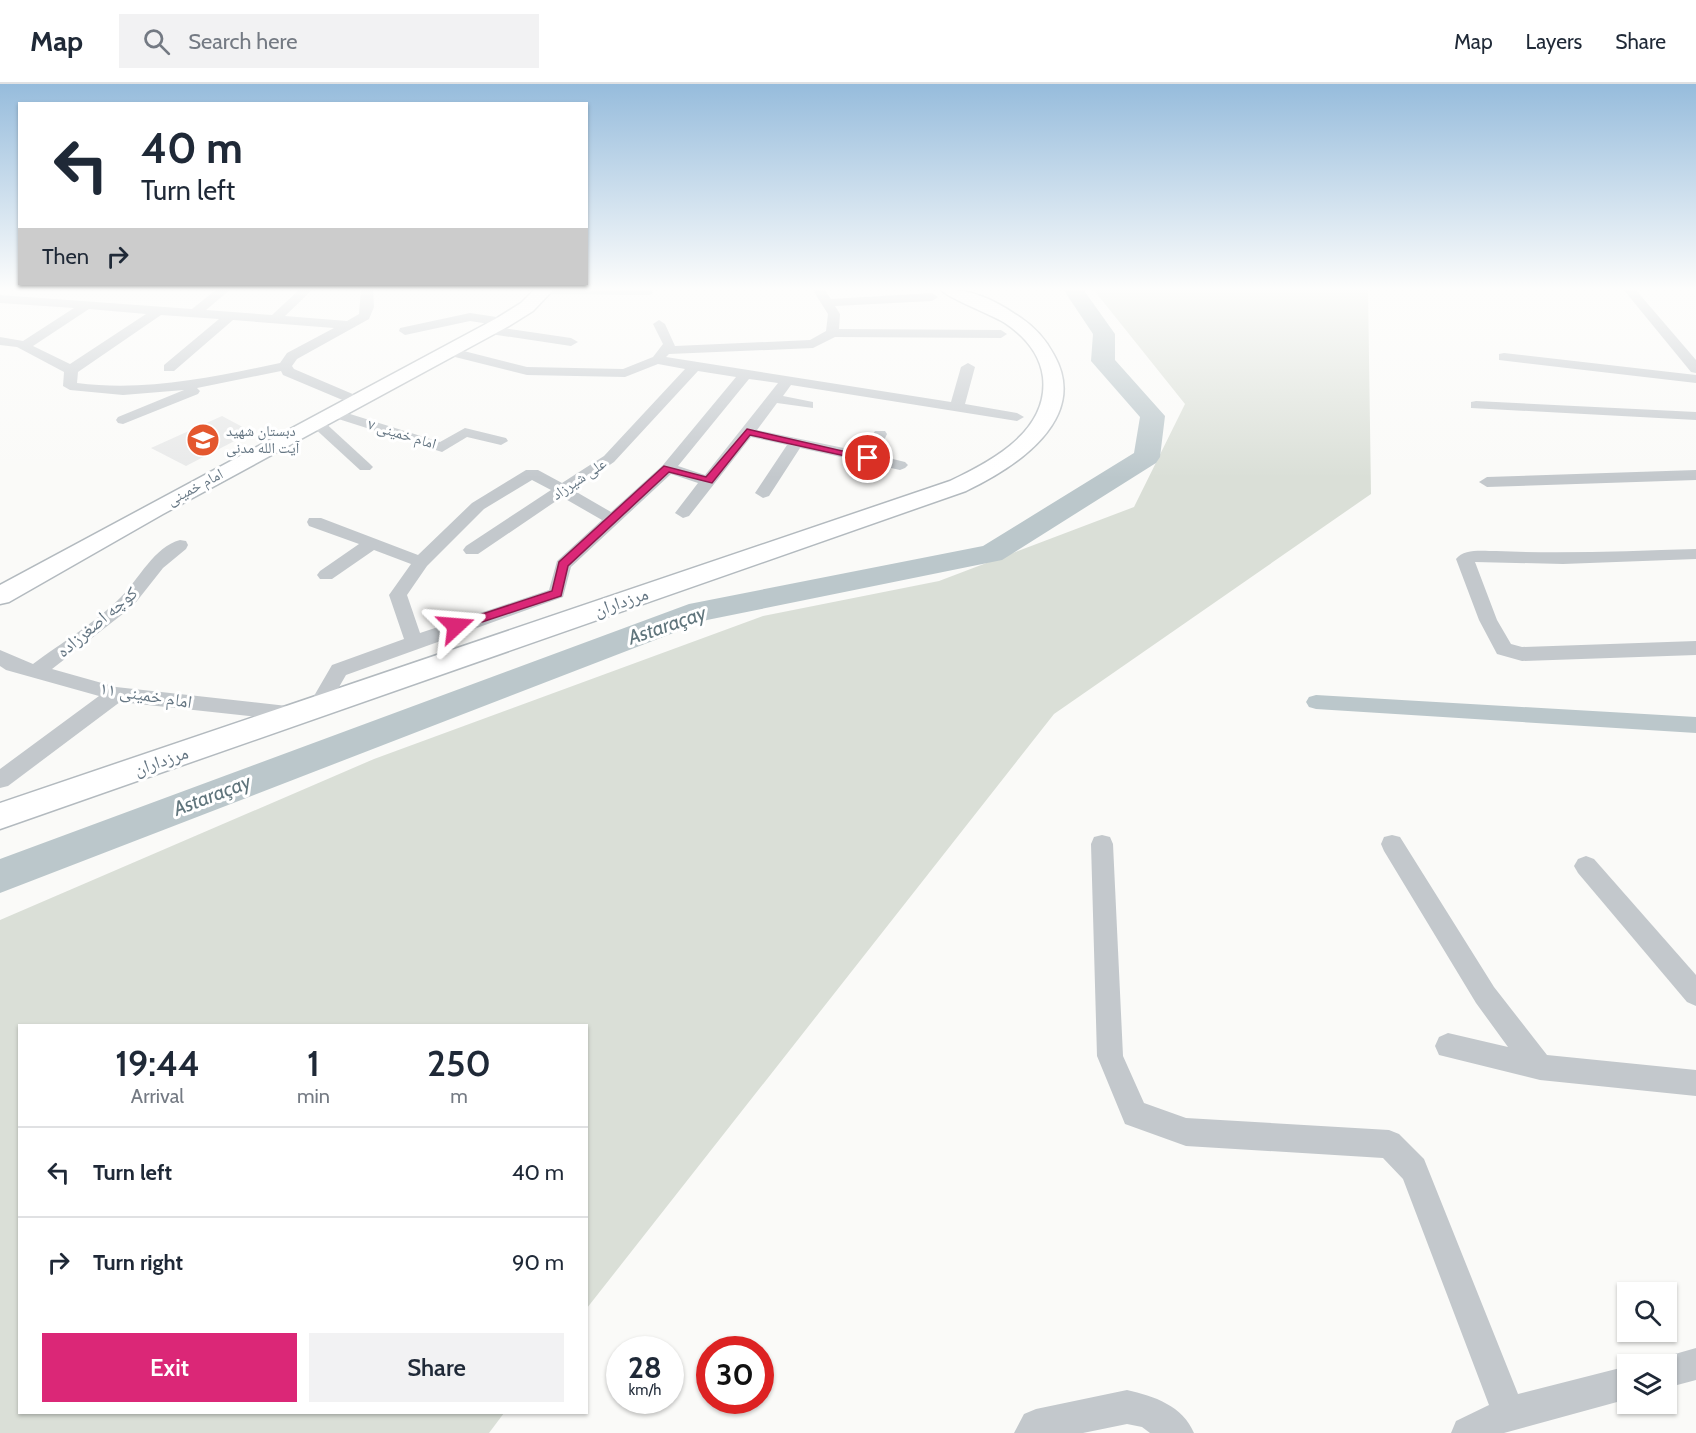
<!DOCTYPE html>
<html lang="en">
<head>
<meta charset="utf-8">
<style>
  body { margin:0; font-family:Cabin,"Noto Naskh Arabic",sans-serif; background:#f2f2f3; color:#1f2937; height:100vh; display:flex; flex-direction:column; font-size:22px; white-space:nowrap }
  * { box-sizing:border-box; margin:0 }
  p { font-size:20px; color:#747a83 }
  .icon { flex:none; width:33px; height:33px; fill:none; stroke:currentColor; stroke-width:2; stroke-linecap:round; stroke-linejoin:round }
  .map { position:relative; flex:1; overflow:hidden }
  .details { position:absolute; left:18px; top:940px; width:570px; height:390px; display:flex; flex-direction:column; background:#fff; border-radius:0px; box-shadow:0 2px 4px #0004 }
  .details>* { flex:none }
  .guide { position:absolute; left:18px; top:18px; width:570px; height:183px; border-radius:0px; box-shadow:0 2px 4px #0004; background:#fff; color:#1f2937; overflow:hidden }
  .controls { position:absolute; left:1617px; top:1198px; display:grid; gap:12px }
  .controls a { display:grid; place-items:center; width:60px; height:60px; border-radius:0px; background:#fff; box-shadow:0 2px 4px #0004; font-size:30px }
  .speed { position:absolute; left:606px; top:1252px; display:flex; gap:12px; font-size:30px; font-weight:700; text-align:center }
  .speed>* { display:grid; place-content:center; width:78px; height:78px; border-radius:50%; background:#fff; box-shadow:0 2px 4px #0004; line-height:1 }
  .speed small { font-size:15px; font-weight:400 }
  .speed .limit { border:9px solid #d22; background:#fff; color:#111 }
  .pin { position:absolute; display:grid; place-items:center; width:51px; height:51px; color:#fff; margin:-26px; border:3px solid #fff; border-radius:50%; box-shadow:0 2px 6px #0007 }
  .me { position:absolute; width:66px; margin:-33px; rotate:71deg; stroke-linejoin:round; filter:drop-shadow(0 0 4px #0008) }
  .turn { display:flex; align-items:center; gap:21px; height:126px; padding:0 24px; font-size:27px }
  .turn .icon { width:78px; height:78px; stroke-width:2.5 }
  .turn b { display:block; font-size:42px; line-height:51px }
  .then { display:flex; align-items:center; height:57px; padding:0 24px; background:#0003; gap:12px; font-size:22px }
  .eta { display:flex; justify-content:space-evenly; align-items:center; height:102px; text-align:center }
  .eta b { font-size:36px; font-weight:600; line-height:42px }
  .primary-button { display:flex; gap:12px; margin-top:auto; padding:12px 24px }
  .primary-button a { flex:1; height:69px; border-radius:0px; background:#db2777; color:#fff; font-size:24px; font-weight:600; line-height:69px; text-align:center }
  .primary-button a+a { background:#f2f2f3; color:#1f2937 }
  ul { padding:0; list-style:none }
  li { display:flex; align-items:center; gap:18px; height:90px; padding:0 24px; border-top:2px solid #e0e1e3 }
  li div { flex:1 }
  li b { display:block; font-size:22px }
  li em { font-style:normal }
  header { display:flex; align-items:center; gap:36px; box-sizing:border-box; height:84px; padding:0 30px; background:#fff; border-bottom:2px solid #e0e1e3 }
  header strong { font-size:28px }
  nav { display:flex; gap:33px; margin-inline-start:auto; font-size:21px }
  .search { width:420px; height:54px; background:#f2f2f3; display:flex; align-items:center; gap:15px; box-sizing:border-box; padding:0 21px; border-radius:0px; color:#747a83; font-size:22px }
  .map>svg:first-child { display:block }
</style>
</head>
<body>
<header>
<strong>Map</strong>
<div class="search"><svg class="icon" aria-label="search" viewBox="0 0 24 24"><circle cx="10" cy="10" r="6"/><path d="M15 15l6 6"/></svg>Search here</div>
<nav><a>Map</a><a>Layers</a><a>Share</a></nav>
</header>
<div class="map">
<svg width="1696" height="1349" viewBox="0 0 1696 1349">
  <rect width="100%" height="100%" fill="#fafaf8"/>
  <path fill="#e8e9e9" d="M 222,332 L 252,348 L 186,382 L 151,364 Z"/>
  <path fill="#dadfd7" d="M 1093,205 L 1368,205 L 1371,410 L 1054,630 L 587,1224 L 586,942 L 20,942 L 20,1329 L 504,1329 L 489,1349 L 0,1349 L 0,836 L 374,675 L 763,532 L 939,497 L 1134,423 L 1185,320 Z"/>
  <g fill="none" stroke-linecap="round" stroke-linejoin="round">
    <path fill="#bbc7cb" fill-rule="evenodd" d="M 1316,611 L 1696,633 L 1696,649 L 1316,625 L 1309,623 L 1306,618 L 1309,613 Z"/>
    <path fill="#bbc7cb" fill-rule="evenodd" d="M 1063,205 L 1083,205 L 1115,250 L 1115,276 L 1165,332 L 1160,373 L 1156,379 L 1002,476 L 707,536 L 0,809 L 0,775 L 689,520 L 983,462 L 1134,369 L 1140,333 L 1091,277 L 1093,250 Z"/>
    <g stroke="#b3babf" stroke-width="3">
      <g id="secondary">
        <path d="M 535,205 L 554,205 L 533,227 L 509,242 L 163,430 L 9,518 L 0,520 L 0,501 L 497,234 L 521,219 Z"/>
        <path d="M 940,205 C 972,205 995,216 1021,234 C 1036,244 1046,256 1054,271 C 1090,335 1016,383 966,407 L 0,745 L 0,719 L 950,397 C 992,377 1049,347 1043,293 C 1040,269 1023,251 1005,239 C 991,230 947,214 940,205 Z"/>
      </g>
    </g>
    <g fill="#c3c8cc" fill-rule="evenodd">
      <path d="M 217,205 L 231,205 L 206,226 L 272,231 L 300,205 L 313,205 L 285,232 L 347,237 L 359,230 L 361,205 L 373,205 L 374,223 L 369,235 L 297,275 L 292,282 L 294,285 L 362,314 L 362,320 L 352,320 L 283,291 L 281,287 L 197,304 L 200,307 L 198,310 L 123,340 L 118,339 L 116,336 L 118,333 L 184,306 L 123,311 L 70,306 L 63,302 L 64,288 L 17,263 L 0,261 L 0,253 L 23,257 L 74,224 L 0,219 L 0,211 L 192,225 ZM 89,225 L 146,230 L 70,280 L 33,262 ZM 161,231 L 219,235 L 164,281 L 164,287 L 174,287 L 233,236 L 334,244 L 287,269 L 280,279 C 213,293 146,308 77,299 L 78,288 Z"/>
      <path d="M 653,205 L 652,210 L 648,211 L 544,210 L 538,206 Z"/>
      <path d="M 817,205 L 824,205 L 831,215 L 932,209 L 938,213 L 932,217 L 835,222 L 840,230 L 839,245 L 1001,246 L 1007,250 L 1001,254 L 835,253 L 813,264 L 669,270 L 666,273 L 951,318 L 961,283 L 968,279 L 975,283 L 965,320 L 1017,329 L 1024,333 L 1017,337 L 791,301 L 783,312 L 813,318 L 813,324 L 777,319 L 757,346 L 863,368 L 875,347 L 885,347 L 887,350 L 877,371 L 905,378 L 908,381 L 905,384 L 900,386 L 800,364 L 769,412 L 763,414 L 755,409 L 787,361 L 751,353 L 689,432 L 683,434 L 675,429 L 698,399 L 671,390 L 571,483 L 563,513 L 346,591 L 324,629 L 317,631 L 310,629 L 307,624 L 332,581 L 404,555 L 389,511 L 411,480 L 374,466 L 332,495 L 320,495 L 317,491 L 320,487 L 359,460 L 309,442 L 307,438 L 309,434 L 321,434 L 418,471 L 472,419 L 526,386 L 538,386 L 562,399 L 604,372 L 685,285 L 658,280 L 625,293 L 527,291 L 443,270 L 443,264 L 448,263 L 527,283 L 623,285 L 653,273 L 663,260 L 653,240 L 659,236 L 665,240 L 675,262 L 810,256 L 826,247 L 828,230 L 814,208 ZM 698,287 L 736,293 L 663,381 L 611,428 L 573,406 L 614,378 ZM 749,295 L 778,299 L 705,391 L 678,382 ZM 532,396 L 551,406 L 466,462 L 463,466 L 466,470 L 478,470 L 562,413 L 602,436 L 557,477 L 549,506 L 420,549 L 407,511 L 427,482 L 484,425 Z"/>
      <path d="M 1623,205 L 1635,205 L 1696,276 L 1696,289 L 1691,288 Z"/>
      <path d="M 470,229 L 503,234 L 509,238 L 503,242 L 470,237 L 405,251 L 399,247 L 400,244 Z"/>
      <path d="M 489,242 L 571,254 L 578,258 L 571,262 L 484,249 L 483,246 Z"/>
      <path d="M 1504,269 L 1696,291 L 1696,299 L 1499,276 L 1499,270 Z"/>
      <path d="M 1476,317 L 1696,328 L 1696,336 L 1471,324 L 1471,318 Z"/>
      <path d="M 334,325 L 440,358 L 465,344 L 506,354 L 508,357 L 501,361 L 467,353 L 442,368 L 329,332 L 327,329 Z"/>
      <path d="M 316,334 L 321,335 L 370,380 L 373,383 L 370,386 L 360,386 L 311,341 L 309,338 Z"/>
      <path d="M 1696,386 L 1696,396 L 1487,403 L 1479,398 L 1487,393 Z"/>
      <path d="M 180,456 L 186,457 L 188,461 L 186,465 L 163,484 L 133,522 L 52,585 L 116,603 L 296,623 L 303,625 L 306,630 L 303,635 L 296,637 L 120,618 L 8,702 L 0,704 L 0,685 L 99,612 L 6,586 L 0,582 L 0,566 L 33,580 C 60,560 99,536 121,513 C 139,495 154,463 180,456 Z"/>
      <path d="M 1696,465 L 1696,475 L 1563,480 L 1475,478 L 1497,536 L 1511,560 L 1522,563 L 1696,557 L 1696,571 L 1522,577 L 1497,570 L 1479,536 L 1456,475 C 1464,464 1484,467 1496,467 C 1563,470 1629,467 1696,465 Z"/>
      <path d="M 1102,751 L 1110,753 L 1113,760 L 1123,972 L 1144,1019 L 1186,1034 L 1389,1046 L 1399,1050 L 1424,1075 L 1518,1310 L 1628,1282 L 1628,1315 L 1504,1349 L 1451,1349 L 1456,1337 L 1489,1321 L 1403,1095 L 1383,1074 L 1186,1062 L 1125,1040 L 1097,972 L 1091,760 L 1094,753 Z"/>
      <path d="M 1392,751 L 1400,753 L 1494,903 L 1547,971 L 1696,986 L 1696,1012 L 1540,996 L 1439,971 L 1435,962 L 1439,953 L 1448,949 L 1508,963 L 1476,919 L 1384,767 L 1381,760 L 1384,753 Z"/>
      <path d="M 1586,772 L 1594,775 L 1696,891 L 1696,922 L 1687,918 L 1578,789 L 1574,782 L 1578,775 Z"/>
      <path d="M 1696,1264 L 1696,1296 L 1666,1304 L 1666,1281 L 1653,1281 L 1654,1276 Z"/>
      <path d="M 1127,1306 C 1154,1312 1183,1322 1194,1349 L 1150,1349 L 1142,1343 L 1127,1340 L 1083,1349 L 1014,1349 L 1024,1330 L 1036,1325 Z"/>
    </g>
    <use href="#secondary" fill="#fff" fill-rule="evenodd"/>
  </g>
  <linearGradient id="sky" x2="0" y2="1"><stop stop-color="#96bcdc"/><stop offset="0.52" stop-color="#fdfdfc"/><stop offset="1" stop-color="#fdfdfc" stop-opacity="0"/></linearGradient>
  <rect width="1696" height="394" fill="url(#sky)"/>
  <path fill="#db2777" stroke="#8e194d" stroke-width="1.5" d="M 747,345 L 873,374 L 868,377 L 750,351 L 712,399 L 669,388 L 568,482 L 561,512 L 461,545 L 452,545 L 452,540 L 552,507 L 559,478 L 664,382 L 706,393 Z"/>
  <defs>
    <g id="school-disc" transform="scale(1.725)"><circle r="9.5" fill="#e4572e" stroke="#fff"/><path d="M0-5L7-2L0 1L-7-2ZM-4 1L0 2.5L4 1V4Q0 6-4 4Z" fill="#fff"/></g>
  </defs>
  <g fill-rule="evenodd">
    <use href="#school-disc" x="203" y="356"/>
  </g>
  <g text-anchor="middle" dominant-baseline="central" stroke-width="6" stroke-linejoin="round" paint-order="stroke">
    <g font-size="15" fill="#657683" stroke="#fff" text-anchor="start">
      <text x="226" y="347">دبستان شهید<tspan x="226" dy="17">آیت الله مدنی</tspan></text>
    </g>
    <g font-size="15" fill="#657683" stroke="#fff">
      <text transform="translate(402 350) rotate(17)">امام خمینی ۷</text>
      <text transform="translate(579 395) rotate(-34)">علی شیرزاد</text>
      <text transform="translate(195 403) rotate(-28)">امام خمینی</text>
    </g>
    <g font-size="18" fill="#657683" stroke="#fff">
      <text transform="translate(621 518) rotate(-19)">مرزداران</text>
      <text transform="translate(97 538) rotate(-40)">کوچه اصغرزاده</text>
      <text transform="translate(146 611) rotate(9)">امام خمینی ۱۱</text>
      <text transform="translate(161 677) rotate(-19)">مرزداران</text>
    </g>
    <g font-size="20" font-style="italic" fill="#60757c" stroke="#fff">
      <text transform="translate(667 541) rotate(-19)">Astaraçay</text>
      <text transform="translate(212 711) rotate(-21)">Astaraçay</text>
    </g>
  </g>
</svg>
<div class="controls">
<a><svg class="icon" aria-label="search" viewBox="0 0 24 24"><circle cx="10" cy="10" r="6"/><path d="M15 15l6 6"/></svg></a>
<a><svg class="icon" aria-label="layers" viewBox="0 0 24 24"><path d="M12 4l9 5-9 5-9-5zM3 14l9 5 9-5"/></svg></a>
</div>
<div class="speed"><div>28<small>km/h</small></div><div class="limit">30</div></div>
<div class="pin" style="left:868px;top:374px;background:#d93025"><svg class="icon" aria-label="arrive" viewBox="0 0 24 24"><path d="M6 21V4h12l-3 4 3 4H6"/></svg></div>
<svg class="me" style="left:456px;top:542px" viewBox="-20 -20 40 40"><path d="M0-17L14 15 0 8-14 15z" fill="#db2777" stroke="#fff" stroke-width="4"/></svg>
<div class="guide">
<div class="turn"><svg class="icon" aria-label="left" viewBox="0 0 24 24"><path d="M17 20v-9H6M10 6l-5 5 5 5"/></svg><div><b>40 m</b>Turn left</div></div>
<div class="then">Then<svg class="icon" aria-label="right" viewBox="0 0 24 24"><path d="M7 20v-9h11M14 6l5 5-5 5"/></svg></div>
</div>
<section class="details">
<div class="eta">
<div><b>19:44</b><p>Arrival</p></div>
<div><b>1</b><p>min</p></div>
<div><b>250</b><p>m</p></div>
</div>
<ul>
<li><svg class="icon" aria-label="left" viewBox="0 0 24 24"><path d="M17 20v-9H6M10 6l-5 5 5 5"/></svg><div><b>Turn left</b></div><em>40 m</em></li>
<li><svg class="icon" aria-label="right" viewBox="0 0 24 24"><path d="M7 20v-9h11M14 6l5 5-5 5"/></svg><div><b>Turn right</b></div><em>90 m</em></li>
</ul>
<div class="primary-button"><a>Exit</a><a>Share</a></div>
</section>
</div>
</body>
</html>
